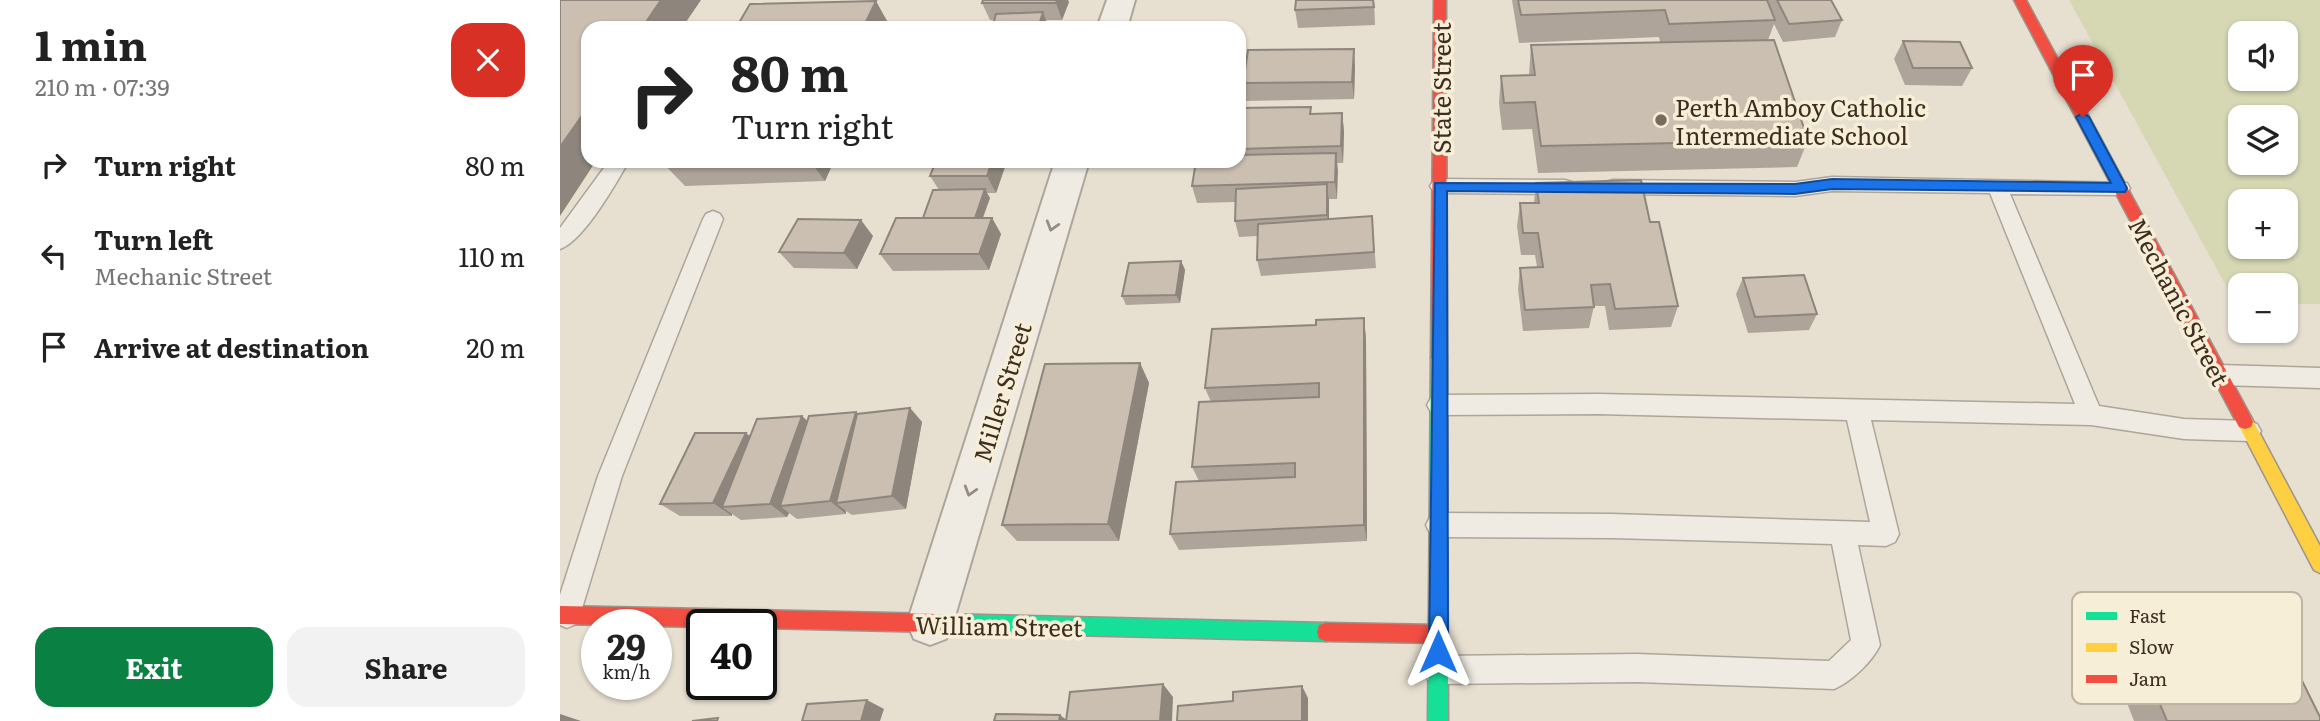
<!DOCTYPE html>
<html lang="en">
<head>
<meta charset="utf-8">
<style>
  body { margin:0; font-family:Literata,serif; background:#f2f2f2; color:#222; height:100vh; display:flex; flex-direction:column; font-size:26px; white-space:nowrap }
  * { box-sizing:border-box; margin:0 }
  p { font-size:23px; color:#767676 }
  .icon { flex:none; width:38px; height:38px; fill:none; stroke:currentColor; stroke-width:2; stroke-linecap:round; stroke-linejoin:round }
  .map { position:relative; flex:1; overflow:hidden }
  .panel { display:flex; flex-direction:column; background:#fff; width:560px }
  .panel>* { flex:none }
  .hud { position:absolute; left:21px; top:21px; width:665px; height:147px; border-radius:21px; box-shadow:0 2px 5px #0004; background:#fff; color:#222; overflow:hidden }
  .tools { position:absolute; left:1668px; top:21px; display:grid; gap:14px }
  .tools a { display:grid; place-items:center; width:70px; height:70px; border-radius:14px; background:#fff; box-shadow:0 2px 5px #0004; font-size:35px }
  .speed { position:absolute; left:21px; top:609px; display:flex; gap:14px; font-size:35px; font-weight:700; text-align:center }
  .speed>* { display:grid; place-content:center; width:91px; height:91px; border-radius:50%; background:#fff; box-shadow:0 2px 5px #0004; line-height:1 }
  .speed small { font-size:18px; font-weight:400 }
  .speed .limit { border:4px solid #111; border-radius:10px; background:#fff; color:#111 }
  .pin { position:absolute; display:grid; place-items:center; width:60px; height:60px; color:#fff; margin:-72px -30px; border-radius:50% 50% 50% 0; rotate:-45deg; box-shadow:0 0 7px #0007 }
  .pin .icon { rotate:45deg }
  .me { position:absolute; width:77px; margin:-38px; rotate:0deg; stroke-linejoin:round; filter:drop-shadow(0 0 5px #0008) }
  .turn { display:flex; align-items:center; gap:24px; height:147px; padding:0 35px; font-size:32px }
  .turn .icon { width:91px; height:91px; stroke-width:2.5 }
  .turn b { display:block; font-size:49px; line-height:60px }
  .round { display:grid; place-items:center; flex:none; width:74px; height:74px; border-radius:21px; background:#f2f2f2 }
  .overview { display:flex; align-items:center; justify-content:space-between; height:119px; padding:0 35px }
  h1 { font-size:42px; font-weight:700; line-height:52px }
  .primary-button { display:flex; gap:14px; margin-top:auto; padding:14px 35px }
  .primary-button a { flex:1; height:80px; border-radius:21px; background:#0b8043; color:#fff; font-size:28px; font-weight:700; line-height:80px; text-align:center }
  .primary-button a+a { background:#f2f2f2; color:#222 }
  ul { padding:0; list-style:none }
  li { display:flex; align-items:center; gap:21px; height:91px; padding:0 35px }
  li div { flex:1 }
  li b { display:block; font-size:26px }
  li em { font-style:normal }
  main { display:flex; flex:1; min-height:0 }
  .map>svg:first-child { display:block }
</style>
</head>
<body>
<main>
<section class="panel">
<div class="overview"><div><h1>1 min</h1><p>210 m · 07:39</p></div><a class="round" style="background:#d93025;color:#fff"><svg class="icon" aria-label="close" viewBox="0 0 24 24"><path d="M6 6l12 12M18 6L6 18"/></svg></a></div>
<ul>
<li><svg class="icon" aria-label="right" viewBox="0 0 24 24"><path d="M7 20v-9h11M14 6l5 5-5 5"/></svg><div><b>Turn right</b></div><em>80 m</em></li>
<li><svg class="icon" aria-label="left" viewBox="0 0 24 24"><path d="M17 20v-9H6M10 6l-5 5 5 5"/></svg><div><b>Turn left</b><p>Mechanic Street</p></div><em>110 m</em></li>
<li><svg class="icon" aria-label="arrive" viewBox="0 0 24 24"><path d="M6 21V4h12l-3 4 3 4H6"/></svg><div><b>Arrive at destination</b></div><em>20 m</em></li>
</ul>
<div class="primary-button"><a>Exit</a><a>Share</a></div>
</section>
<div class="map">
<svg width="1760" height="721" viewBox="0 0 1760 721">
  <rect width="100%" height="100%" fill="#e7e0d1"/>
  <path fill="#d6d7b3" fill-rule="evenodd" d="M 1509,0 L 1760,0 L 1760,304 L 1726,304 L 1726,285 L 1680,285 L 1680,304 L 1676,304 ZM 1680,33 L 1726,33 L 1726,79 L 1680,79 ZM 1680,117 L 1726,117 L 1726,163 L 1680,163 ZM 1680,201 L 1726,201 L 1726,247 L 1680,247 Z"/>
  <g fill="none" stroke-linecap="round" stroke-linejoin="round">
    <g stroke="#ada599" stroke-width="3">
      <g id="lane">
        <path d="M 49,161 L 69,161 C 56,183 24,241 0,249 L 0,228 Z"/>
        <path d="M 1272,177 L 1567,183 L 1570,188 L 1567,193 L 1560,195 L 1450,194 L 1539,406 L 1624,419 L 1689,421 L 1697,424 L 1701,431 L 1697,438 L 1689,441 L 1624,439 L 1531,425 L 1311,420 L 1339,534 L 1335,542 L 1326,546 L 1298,545 L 1320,645 C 1312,662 1291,682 1274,689 L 1077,682 L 878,684 L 868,680 L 864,670 L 868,660 L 878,656 L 1077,654 L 1269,661 L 1291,640 L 1272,544 L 1052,538 L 879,537 L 870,533 L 866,525 L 870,517 L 879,513 L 1052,514 L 1310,522 L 1287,420 L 1038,414 L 879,415 L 871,412 L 867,405 L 871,398 L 879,395 L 1038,394 L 1515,404 L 1430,193 L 1272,191 L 1235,196 L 1053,194 L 1046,192 L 1043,187 L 1046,182 L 1053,180 L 1235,182 Z"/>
        <path d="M 880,179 L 1005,180 L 1012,182 L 1015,187 L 1012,192 L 1005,194 L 880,193 L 873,191 L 870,186 L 873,181 Z"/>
        <path d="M 153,211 L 160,214 L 163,219 L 62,476 L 20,615 L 16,624 L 7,628 L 0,625 L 0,595 L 38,476 L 143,219 L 146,214 Z"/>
        <path d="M 1660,365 L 1760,368 L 1760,388 L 1660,385 L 1652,382 L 1649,375 L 1652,368 Z"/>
      </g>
    </g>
    <g stroke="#ada599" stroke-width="4">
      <g id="street">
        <path d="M 547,0 L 575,0 L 567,28 L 537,28 Z"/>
        <path d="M 495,161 L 529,161 L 393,623 L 386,639 L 370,645 L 354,639 L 347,623 Z"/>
      </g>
    </g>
    <g stroke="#9c958a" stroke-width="3">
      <g id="fast">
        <path d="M 879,351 L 885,352 L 887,357 L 888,721 L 868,721 L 871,357 L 873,352 Z"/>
        <path d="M 377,614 L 766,623 L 773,625 L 775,632 L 773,639 L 766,641 L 377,632 L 370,629 L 368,623 L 370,617 Z"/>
      </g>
    </g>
    <g stroke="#9c958a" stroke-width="3">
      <path id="slow" d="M 1685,415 L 1691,417 L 1760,546 L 1760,573 L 1754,570 L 1677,422 L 1679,417 Z"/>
    </g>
    <g stroke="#9c958a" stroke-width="3">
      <g id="jam">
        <path d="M 874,0 L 886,0 L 887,357 L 885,362 L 873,362 L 871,357 Z"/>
        <path d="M 1454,0 L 1466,0 L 1691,417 L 1693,422 L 1691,427 L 1685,429 L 1679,427 Z"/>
        <path d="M 0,606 L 377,614 L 384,617 L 386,623 L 384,629 L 377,632 L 201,628 L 201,625 L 142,625 L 142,627 L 0,624 Z"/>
        <path d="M 766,623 L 878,625 L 885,627 L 887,634 L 885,641 L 878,643 L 766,641 L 759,639 L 757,632 L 759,625 Z"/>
      </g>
    </g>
    <use href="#lane" fill="#efebe3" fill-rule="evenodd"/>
    <use href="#street" fill="#efebe3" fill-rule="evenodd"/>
    <use href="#fast" fill="#16e098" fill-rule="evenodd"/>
    <use href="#slow" fill="#ffcf43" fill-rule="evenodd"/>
    <use href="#jam" fill="#f24e42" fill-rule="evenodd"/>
  </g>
  <g fill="#afa499">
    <path d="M 814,0 L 815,25 L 738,28 L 735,10 Z"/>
    <path d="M 952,0 L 1271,0 L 1282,20 L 1275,37 L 1223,42 L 1214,24 L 1208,40 L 1248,140 L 1237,167 L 978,173 L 972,129 L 942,130 L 939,103 L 941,76 L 969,75 L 971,45 L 1100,42 L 1099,37 L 959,43 Z"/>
    <path d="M 509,2 L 502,20 L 486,20 L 489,28 L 433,25 L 434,20 L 430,20 L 422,3 Z"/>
    <path d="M 1343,41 L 1412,68 L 1402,86 L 1345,85 L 1334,59 Z"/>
    <path d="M 795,66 L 794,99 L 686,101 L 683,83 Z"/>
    <path d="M 679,108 L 752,114 L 782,113 L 784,131 L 783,163 L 777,163 L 777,199 L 769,199 L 769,219 L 812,216 L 816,268 L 701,276 L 697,260 L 698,236 L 679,237 L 675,221 L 676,202 L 637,203 L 632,186 L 679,161 Z"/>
    <path d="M 101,161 L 274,161 L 265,181 L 125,186 Z"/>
    <path d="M 376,161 L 447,161 L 436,193 L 426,193 L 430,198 L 423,218 L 432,218 L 441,234 L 429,270 L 333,271 L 320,254 L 363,218 L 379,190 L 370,176 Z"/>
    <path d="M 976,183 L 1090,222 L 1118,306 L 1111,327 L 1049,330 L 1045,306 L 1034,306 L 1029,328 L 963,331 L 958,289 L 960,268 L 977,267 L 975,255 L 961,255 L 957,226 L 960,203 L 974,203 Z"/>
    <path d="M 313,236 L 297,269 L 234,268 L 219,252 Z"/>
    <path d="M 621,261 L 625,270 L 620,303 L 566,305 L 562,296 Z"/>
    <path d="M 1183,278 L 1257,314 L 1249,330 L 1188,333 L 1176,294 Z"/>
    <path d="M 804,318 L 806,339 L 807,541 L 619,550 L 610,534 L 639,481 L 632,467 L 651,402 L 645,388 L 756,325 Z"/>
    <path d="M 580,363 L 589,383 L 559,541 L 457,541 L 442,525 Z"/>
    <path d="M 350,408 L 362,422 L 346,509 L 292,515 L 286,511 L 286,514 L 237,519 L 229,513 L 227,517 L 181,520 L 172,514 L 172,516 L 120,516 L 100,504 L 186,433 L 190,436 L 247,421 Z"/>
    <path d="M 1584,615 L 1760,721 L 1574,721 L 1564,695 L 1582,687 L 1558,629 Z"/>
  </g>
  <g fill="#8e867d">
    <path d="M 101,0 L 141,0 L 122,28 L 82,28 Z"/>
    <path d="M 497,0 L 508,0 L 509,2 L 502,20 L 496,3 Z"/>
    <path d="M 316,1 L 331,28 L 303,28 Z"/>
    <path d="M 483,12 L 489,28 L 478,28 Z"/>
    <path d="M 794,49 L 795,66 L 794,99 L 792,82 Z"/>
    <path d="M 28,107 L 28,161 L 36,161 L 0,216 L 0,147 Z"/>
    <path d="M 782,113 L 784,131 L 783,163 L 781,146 Z"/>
    <path d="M 776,153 L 778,170 L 777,199 L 775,182 Z"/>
    <path d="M 250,161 L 274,161 L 265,181 Z"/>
    <path d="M 432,161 L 447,161 L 436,193 L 427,176 Z"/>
    <path d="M 767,184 L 769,201 L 769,232 L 767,215 Z"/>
    <path d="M 425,189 L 430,198 L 418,230 L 413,221 Z"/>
    <path d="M 432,218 L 441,234 L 429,270 L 419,254 Z"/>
    <path d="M 301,220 L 313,236 L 297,269 L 284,253 Z"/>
    <path d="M 621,261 L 625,270 L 620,303 L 616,295 Z"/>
    <path d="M 804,318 L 806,339 L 807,541 L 804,525 Z"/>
    <path d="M 580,363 L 589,383 L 559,541 L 548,524 Z"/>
    <path d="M 350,408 L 362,422 L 346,509 L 332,496 Z"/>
    <path d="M 296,412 L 310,427 L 276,503 L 286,511 L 286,514 L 270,501 Z"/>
    <path d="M 242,416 L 257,430 L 220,506 L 229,513 L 227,517 L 210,504 Z"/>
    <path d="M 186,433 L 203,447 L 162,507 L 172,514 L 172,516 L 153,503 Z"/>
    <path d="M 603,684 L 613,697 L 612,721 L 600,721 Z"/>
    <path d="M 742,686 L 748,698 L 748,721 L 742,721 Z"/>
    <path d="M 307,700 L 324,709 L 320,721 L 301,721 Z"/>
    <path d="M 0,714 L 21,721 L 0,721 Z"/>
    <path d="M 500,715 L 508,721 L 499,721 Z"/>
  </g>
  <g fill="#cbbfb2" stroke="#8e867d" stroke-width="2">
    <path d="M 0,0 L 101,0 L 82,28 L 28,28 L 28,107 L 0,147 Z"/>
    <path d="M 423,0 L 497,0 L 496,3 L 422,3 Z"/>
    <path d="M 736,0 L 813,0 L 814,7 L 735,10 Z"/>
    <path d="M 958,0 L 1207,0 L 1215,20 L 1109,24 L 1105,10 L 961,15 Z"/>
    <path d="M 1217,0 L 1271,0 L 1282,20 L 1229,24 Z"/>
    <path d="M 316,1 L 303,28 L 176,28 L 190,4 Z"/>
    <path d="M 483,12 L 478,28 L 416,28 L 417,25 L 433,25 L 436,14 Z"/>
    <path d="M 1214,40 L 1248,140 L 981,146 L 975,102 L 944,103 L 941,76 L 975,75 L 971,45 Z"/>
    <path d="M 1343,41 L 1400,42 L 1412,68 L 1353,68 Z"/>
    <path d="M 794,49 L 792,82 L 683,83 L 688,50 Z"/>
    <path d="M 751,107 L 750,114 L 782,113 L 781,146 L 679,149 L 679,108 Z"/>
    <path d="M 776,153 L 775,182 L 632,186 L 636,161 L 679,161 L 679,155 Z"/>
    <path d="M 376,161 L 432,161 L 427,176 L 370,176 Z"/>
    <path d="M 1081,180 L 1090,222 L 1099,222 L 1118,306 L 1055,309 L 1050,284 L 1031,285 L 1034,307 L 965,310 L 960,268 L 983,267 L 978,233 L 963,233 L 960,203 L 979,203 L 976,183 Z"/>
    <path d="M 767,184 L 767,215 L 675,221 L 676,189 Z"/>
    <path d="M 425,189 L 415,218 L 363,218 L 373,190 Z"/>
    <path d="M 812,216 L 814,252 L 697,260 L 698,224 Z"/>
    <path d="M 336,218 L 432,218 L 419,254 L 320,254 Z"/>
    <path d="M 238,219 L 301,220 L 284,253 L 219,252 Z"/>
    <path d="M 621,261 L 616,295 L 562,296 L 569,263 Z"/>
    <path d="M 1244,275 L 1257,314 L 1195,317 L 1183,278 Z"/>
    <path d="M 804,318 L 804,525 L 610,534 L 616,482 L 735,477 L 735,463 L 632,467 L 639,402 L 759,397 L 759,383 L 645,388 L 652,329 L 756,325 L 756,320 Z"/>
    <path d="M 580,363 L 548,524 L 442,525 L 485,364 Z"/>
    <path d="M 350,408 L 332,496 L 276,503 L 297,414 Z"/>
    <path d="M 296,412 L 270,501 L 220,506 L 249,416 Z"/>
    <path d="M 242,416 L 210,504 L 162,507 L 197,419 Z"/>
    <path d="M 135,433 L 186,433 L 153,503 L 100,504 Z"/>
    <path d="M 1709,614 L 1760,717 L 1760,721 L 1607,721 L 1591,683 L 1613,682 L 1584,615 Z"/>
    <path d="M 603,684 L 600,721 L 506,721 L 510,692 Z"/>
    <path d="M 742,686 L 742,721 L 617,721 L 618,706 L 673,701 L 673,692 Z"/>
    <path d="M 307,700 L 301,721 L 242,721 L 247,704 Z"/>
    <path d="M 436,714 L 500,715 L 499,721 L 434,721 Z"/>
    <path d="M 158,718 L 157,721 L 132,721 Z"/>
  </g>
  <defs><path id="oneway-chevron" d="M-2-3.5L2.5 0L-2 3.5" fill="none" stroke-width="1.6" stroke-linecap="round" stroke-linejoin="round" transform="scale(1.75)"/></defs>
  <g stroke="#968c82">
    <use href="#oneway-chevron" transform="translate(492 226) rotate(107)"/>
    <use href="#oneway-chevron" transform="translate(410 491) rotate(107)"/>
  </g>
  <path fill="#1a73e8" stroke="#114b97" stroke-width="2" d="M 1523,113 L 1529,117 L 1567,188 L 1565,192 L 1272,189 L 1235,194 L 887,191 L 888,652 L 885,659 L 878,661 L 872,659 L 869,652 L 875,183 L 1235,184 L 1272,179 L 1551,183 L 1516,117 Z"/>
  <circle fill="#786c5e" stroke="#f7eed8" stroke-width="2.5" cx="1101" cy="120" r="7"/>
  <g text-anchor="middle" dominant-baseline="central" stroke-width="7" stroke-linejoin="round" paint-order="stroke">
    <g font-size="24" fill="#3d2e20" stroke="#f7eed8">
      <text transform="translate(880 88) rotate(-90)">State Street</text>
      <text transform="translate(1620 301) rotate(62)">Mechanic Street</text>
      <text transform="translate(441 392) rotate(-73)">Miller Street</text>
      <text transform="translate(439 625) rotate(1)">William Street</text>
    </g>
    <g font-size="24" fill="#3d2e20" stroke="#f7eed8" text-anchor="start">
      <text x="1115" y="106">Perth Amboy Catholic<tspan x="1115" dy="28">Intermediate School</tspan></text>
    </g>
  </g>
  <rect x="1512" y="592" width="230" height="112" rx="10" fill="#f7eed8" stroke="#bfb4a1" stroke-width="2"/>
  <rect x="1526" y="612" width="31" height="8" fill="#16e098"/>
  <rect x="1526" y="643" width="31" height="9" fill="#ffcf43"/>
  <rect x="1526" y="675" width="31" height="8" fill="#f24e42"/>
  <g font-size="19" fill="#3d2e20">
    <text x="1569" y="623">Fast</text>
    <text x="1569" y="654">Slow</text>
    <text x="1569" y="686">Jam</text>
  </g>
</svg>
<div class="tools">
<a><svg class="icon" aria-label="sound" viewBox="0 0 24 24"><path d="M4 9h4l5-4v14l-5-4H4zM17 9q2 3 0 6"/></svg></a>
<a><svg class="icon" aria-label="layers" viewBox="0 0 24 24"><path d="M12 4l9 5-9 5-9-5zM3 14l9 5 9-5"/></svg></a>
<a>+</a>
<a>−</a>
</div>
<div class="speed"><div>29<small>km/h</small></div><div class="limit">40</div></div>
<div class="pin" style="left:1523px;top:117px;background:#d93025"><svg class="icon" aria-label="arrive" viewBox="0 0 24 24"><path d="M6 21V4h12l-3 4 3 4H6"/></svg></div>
<svg class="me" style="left:878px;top:652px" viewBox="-20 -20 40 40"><path d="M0-17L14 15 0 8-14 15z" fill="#1a73e8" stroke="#fff" stroke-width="4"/></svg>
<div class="hud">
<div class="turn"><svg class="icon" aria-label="right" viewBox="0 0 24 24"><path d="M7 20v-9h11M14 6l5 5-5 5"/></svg><div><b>80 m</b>Turn right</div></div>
</div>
</div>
</main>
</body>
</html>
